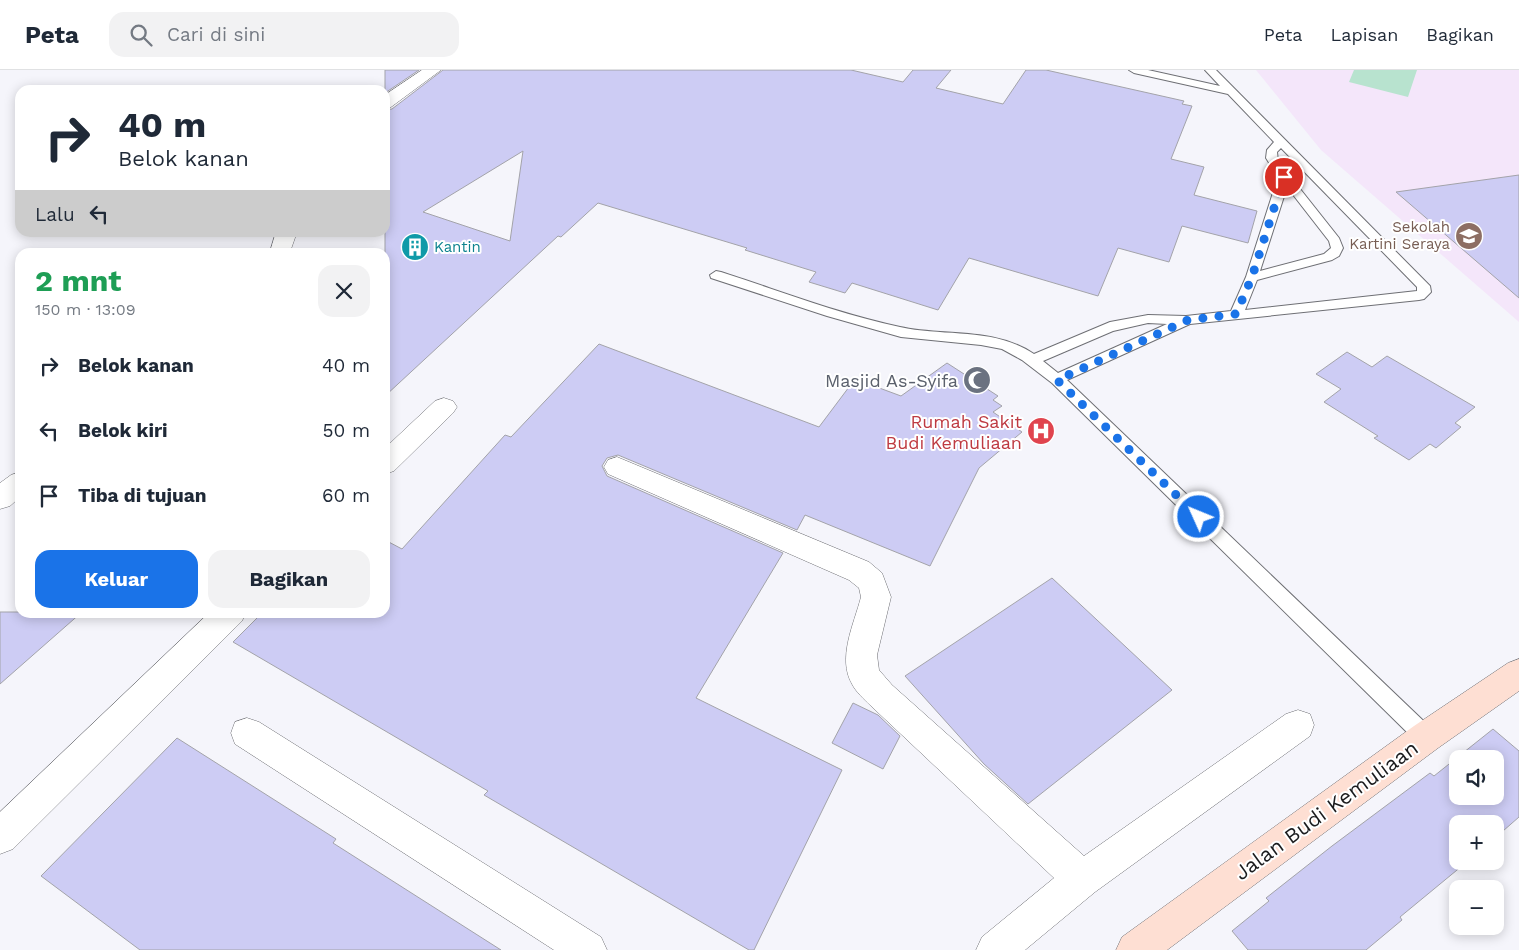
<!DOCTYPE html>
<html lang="id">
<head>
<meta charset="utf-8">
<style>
  body { margin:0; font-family:"Work Sans",sans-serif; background:#f2f2f3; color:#1f2937; height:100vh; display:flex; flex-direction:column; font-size:19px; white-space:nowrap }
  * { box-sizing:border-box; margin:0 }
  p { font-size:16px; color:#747a83 }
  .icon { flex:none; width:28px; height:28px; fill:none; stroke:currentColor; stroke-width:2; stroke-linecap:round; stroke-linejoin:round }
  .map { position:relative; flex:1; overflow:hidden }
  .details { position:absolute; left:15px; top:178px; width:375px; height:370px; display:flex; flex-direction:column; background:#fff; border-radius:15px; box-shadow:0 2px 12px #0003 }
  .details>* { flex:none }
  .banner { position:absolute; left:15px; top:15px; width:375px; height:152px; border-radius:15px; box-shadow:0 2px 12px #0003; background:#fff; color:#1f2937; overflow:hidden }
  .tools { position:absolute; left:1449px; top:680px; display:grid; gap:10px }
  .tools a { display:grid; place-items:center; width:55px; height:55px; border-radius:10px; background:#fff; box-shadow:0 2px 12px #0003; font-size:25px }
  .pin { position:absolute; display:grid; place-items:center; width:42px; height:42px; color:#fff; margin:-21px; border:2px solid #fff; border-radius:50%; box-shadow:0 1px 5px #0007 }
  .me { position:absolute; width:55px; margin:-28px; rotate:314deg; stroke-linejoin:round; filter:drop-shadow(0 0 4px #0008) }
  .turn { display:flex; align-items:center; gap:18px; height:105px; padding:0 20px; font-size:22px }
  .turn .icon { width:65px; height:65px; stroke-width:2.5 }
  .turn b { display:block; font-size:35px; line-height:42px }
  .then { display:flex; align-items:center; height:48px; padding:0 20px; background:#0003; gap:10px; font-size:19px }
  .round { display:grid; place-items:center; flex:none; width:52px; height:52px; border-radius:15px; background:#f2f2f3 }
  .headline { display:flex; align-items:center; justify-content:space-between; height:85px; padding:0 20px }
  h1 { font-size:30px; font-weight:700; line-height:38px; color:#1e9e55 }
  .button { display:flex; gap:10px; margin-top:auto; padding:10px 20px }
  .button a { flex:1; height:58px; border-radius:15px; background:#1a73e8; color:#fff; font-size:20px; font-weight:700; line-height:58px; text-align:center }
  .button a+a { background:#f2f2f3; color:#1f2937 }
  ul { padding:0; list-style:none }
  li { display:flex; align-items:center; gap:15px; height:65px; padding:0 20px }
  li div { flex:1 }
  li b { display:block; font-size:19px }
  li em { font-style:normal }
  header { display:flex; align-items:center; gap:30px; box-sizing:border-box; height:70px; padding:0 25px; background:#fff; border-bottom:1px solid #e0e1e3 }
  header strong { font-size:24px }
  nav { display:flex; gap:28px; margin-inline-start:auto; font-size:18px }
  .search { width:350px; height:45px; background:#f2f2f3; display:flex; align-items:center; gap:12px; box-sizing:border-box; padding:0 18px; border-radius:15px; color:#747a83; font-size:19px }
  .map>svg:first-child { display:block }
</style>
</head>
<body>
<header>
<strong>Peta</strong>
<div class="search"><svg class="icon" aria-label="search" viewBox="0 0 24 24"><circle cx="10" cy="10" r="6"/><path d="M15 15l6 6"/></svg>Cari di sini</div>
<nav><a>Peta</a><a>Lapisan</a><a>Bagikan</a></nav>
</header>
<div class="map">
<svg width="1519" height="880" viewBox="0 0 1519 880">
  <rect width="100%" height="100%" fill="#f5f5fb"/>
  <path fill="#f4e6fa" d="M 1256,0 L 1519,0 L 1519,252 L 1321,80 Z"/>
  <path fill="#b8e3cf" d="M 1354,0 L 1417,0 L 1408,27 L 1349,12 Z"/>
  <g fill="#cdccf4" stroke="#a3a3a9" fill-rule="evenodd">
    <path d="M 385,0 L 419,0 L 385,23 Z"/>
    <path d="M 443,0 L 851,0 L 903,12 L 913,0 L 951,0 L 936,18 L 1003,34 L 1026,0 L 1046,0 L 1184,31 L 1182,34 L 1192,36 L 1171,89 L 1204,97 L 1194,125 L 1257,141 L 1248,173 L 1182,156 L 1169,192 L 1118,178 L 1098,226 L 969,188 L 938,240 L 852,213 L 845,223 L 809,212 L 816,202 L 745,180 L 747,178 L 598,133 L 561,167 L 558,166 L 385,326 L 385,40 L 392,39 ZM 523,81 L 510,171 L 423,142 Z"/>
    <path d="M 1519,105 L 1519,228 L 1396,122 Z"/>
    <path d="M 599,274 L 819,357 L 855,309 L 901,326 L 947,293 L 998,326 L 993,330 L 1002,336 L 993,342 L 1022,362 L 979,398 L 930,496 L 805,445 L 797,460 L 618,385 L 607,388 L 602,396 L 607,406 L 783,483 L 696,628 L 842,700 L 754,880 L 749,880 L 484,725 L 488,721 L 233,572 L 263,542 L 385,542 L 385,470 L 402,479 L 505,365 L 511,367 Z"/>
    <path d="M 1347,282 L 1372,297 L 1387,286 L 1475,337 L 1455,353 L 1461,357 L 1436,378 L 1430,374 L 1409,390 L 1374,368 L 1378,366 L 1324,332 L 1341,319 L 1316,304 Z"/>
    <path d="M 1052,508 L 1172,620 L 1028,734 L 984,694 L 905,606 Z"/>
    <path d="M 0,542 L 82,542 L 0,614 Z"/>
    <path d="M 853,633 L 878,645 L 900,666 L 883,699 L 832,673 Z"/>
    <path d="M 1493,659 L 1519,681 L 1519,747 L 1495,768 L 1495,754 L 1458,754 L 1458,791 L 1468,791 L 1400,847 L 1402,850 L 1366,880 L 1248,880 L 1232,861 L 1269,831 L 1266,828 L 1332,776 L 1430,703 L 1434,706 ZM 1458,689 L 1495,689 L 1495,726 L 1458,726 Z"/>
    <path d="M 177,668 L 336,769 L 333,773 L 501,880 L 140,880 L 41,806 Z"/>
  </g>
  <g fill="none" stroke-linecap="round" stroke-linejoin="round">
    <g stroke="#6e6f74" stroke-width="2">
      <path id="service" d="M 1129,0 L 1148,0 L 1220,16 L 1205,0 L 1216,0 L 1430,216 L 1431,222 L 1424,229 L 1419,230 L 1190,254 L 1067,310 L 1433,660 L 1436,667 L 1433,674 L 1426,676 L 1419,674 L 1052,313 L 1022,290 L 1002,279 L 981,275 L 901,267 L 827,246 L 711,208 L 710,205 L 716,201 L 721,202 C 780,221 839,244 900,257 C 945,267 994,257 1034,284 L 1110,252 L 1148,245 L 1186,246 L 1231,241 L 1246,207 L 1278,107 L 1266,88 L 1267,80 L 1274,72 L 1228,24 L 1134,3 ZM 1281,78 L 1417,217 L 1417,221 L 1245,240 L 1257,210 L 1332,190 L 1339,186 L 1343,178 L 1339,168 L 1278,91 L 1277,82 ZM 1287,117 L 1329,171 L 1331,178 L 1324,184 L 1260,201 ZM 1148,253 L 1167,254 L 1058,303 L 1043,291 L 1113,261 Z"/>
    </g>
    <g stroke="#6e6f74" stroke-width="1">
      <g id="minor">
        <path d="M 422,0 L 441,0 L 391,37 L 385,38 L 385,25 Z"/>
        <path d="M 276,162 L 297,162 L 290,182 L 270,182 Z"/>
        <path d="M 444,328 L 453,331 L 457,337 L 453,343 L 394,401 L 385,404 L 385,378 L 435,331 Z"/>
        <path d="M 617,387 L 869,492 L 882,503 L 891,527 L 877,585 L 879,600 L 892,615 L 1084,786 L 1286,644 L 1298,640 L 1310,644 L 1314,655 L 1310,666 L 1095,822 L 1025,880 L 976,880 L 982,867 L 1054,808 L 870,635 C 864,629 856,622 852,614 C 837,588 854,554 861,527 L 859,518 L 849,510 L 608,404 L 604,397 L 608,390 Z"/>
        <path d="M 20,402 L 20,427 L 10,436 L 0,439 L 0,413 L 11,405 Z"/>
        <path d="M 210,542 L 246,542 L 242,551 L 13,779 L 0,784 L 0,742 Z"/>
        <path d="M 247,648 L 259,652 L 601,867 L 607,880 L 554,880 L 235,674 L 231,663 L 235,652 Z"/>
      </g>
    </g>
    <g stroke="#6e6f74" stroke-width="1">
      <path id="secondary" d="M 1519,589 L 1519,621 L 1438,678 L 1167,880 L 1116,880 L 1122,867 L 1414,656 L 1508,593 Z"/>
    </g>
    <use href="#service" fill="#fff" fill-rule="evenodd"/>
    <use href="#minor" fill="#fff" fill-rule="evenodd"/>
    <use href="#secondary" fill="#fedfd3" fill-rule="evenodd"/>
  </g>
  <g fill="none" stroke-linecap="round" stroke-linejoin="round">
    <path stroke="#1a73e8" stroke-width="9" stroke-dasharray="0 16.2" d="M 1199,447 L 1057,310 L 1188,250 L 1236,244 L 1252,207 L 1284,107"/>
  </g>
  <defs>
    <g id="school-disc" transform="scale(1.4375)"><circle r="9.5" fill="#8d6e63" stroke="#fff"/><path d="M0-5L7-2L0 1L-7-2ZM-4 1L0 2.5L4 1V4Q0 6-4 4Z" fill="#fff"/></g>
    <g id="building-disc" transform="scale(1.4375)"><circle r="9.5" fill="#0f9aa8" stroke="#fff"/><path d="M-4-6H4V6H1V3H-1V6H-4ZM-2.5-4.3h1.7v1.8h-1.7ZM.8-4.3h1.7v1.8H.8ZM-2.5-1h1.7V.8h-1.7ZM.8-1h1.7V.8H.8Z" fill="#fff"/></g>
    <g id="mosque-disc" transform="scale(1.4375)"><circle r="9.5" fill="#6b7280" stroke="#fff"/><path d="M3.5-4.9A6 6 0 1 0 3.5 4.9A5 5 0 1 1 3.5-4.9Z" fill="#fff"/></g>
    <g id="hospital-disc" transform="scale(1.4375)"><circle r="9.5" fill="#e0444e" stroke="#fff"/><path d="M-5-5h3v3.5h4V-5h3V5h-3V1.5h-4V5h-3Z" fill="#fff"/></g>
  </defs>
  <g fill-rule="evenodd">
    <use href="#school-disc" x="1469" y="166"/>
    <use href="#building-disc" x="415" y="177"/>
    <use href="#mosque-disc" x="977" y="310"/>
    <use href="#hospital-disc" x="1041" y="361"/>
  </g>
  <g text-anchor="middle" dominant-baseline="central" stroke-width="4" stroke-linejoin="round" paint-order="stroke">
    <g font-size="15" fill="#785e54" stroke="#fff" text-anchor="end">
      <text x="1450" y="157">Sekolah<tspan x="1450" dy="17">Kartini Seraya</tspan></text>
    </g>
    <g font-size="15" fill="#0d838f" stroke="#fff" text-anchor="start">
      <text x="434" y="177">Kantin</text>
    </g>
    <g font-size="18" fill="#5b616d" stroke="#fff" text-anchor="end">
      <text x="958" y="310">Masjid As-Syifa</text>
    </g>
    <g font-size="18" fill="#be3a42" stroke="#fff" text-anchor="end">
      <text x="1022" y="351">Rumah Sakit<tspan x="1022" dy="21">Budi Kemuliaan</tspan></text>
    </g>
    <g font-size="21" fill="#1b1c1e" stroke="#fff">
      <text transform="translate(1326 740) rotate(-36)">Jalan Budi Kemuliaan</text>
    </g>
  </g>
</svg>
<div class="tools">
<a><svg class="icon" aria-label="sound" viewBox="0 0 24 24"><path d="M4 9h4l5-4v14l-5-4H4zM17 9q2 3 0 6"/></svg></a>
<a>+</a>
<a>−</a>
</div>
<div class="pin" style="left:1284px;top:107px;background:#d93025"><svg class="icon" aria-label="arrive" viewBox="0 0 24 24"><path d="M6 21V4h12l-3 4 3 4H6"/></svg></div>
<svg class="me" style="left:1199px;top:447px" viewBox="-20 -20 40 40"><circle r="17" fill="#1a73e8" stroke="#fff" stroke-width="3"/><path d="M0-11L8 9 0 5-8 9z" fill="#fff"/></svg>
<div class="banner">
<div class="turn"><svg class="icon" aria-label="right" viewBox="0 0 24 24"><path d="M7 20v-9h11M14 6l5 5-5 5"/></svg><div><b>40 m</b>Belok kanan</div></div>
<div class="then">Lalu<svg class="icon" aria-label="left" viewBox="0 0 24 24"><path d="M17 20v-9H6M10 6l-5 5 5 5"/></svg></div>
</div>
<section class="details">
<div class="headline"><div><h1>2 mnt</h1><p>150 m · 13:09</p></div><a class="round"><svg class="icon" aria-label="close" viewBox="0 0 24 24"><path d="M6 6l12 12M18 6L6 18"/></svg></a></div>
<ul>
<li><svg class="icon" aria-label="right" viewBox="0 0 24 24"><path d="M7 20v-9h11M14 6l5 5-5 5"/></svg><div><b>Belok kanan</b></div><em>40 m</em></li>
<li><svg class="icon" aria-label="left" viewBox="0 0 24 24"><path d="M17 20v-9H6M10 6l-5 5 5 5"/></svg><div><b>Belok kiri</b></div><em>50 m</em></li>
<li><svg class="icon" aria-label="arrive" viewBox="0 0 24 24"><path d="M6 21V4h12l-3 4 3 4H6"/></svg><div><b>Tiba di tujuan</b></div><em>60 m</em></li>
</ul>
<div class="button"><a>Keluar</a><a>Bagikan</a></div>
</section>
</div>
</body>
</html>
